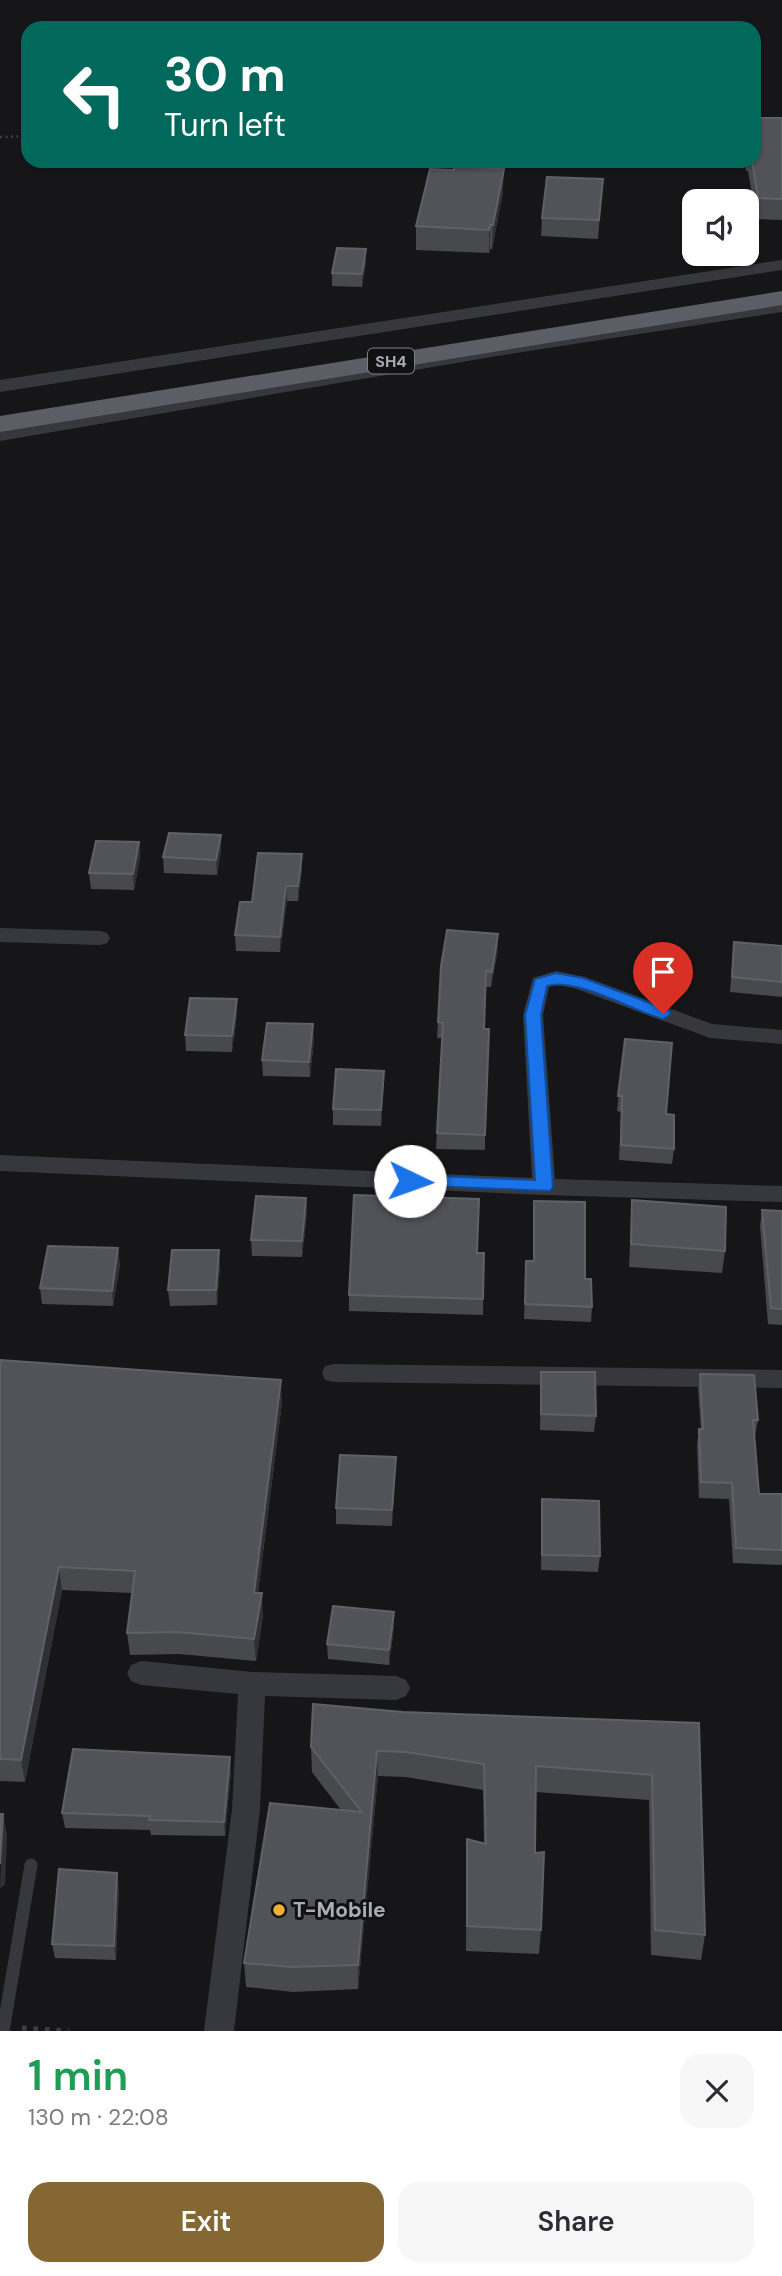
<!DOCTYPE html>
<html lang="en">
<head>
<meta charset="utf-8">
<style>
  body { margin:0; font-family:"DM Sans",sans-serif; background:#f7f7f7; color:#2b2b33; height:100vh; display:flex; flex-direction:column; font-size:26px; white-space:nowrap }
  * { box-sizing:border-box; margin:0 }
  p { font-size:23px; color:#7c7c81 }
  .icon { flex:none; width:38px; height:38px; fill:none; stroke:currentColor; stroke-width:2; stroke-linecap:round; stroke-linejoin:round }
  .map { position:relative; height:2031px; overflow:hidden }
  .side { display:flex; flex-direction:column; background:#fff; flex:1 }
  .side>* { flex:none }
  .top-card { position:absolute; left:21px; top:21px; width:740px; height:147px; border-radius:21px; box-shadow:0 2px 5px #0004; background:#00695c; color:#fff; overflow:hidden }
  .tools { position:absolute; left:682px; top:189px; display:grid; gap:14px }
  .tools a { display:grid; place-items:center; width:77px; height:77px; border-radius:14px; background:#fff; box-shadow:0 2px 5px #0004; font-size:35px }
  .pin { position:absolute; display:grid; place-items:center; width:60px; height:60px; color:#fff; margin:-72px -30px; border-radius:50% 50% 50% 0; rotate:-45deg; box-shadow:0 0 7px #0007 }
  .pin .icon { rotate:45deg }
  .me { position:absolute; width:77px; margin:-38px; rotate:93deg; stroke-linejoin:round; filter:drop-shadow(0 0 5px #0008) }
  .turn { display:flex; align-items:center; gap:24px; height:147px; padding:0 28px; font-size:32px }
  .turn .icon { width:91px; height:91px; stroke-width:2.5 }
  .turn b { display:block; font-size:49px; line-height:60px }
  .round { display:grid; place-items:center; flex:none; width:74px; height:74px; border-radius:21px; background:#f7f7f7 }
  .head { display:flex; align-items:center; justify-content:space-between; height:119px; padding:0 28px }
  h1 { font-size:42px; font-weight:600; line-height:52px; color:#1e9e55 }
  .primary-button { display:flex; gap:14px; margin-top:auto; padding:14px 28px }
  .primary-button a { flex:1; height:80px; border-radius:21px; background:#856733; color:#fff; font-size:28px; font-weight:600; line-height:80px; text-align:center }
  .primary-button a+a { background:#f7f7f7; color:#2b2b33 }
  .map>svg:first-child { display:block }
</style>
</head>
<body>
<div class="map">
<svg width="782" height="2031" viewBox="0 0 782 2031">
  <rect width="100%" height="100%" fill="#161618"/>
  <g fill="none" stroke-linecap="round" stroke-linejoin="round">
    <path stroke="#3d3f44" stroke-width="2.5" stroke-dasharray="2 3.5" stroke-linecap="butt" d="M 0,137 L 28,136"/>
    <path stroke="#3d3f44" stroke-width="5" stroke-dasharray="4.5 7" stroke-linecap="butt" d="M 22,2028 L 69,2031"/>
    <path stroke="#37383d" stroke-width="13" d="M 3,2031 L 31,1865"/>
    <g fill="#37383d" fill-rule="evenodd">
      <path d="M 782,304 L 782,312 L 497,356 L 0,441 L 0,431 L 497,348 Z"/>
      <path d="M 0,928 L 100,931 L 107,933 L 110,938 L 107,943 L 100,945 L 0,942 Z"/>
      <path d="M 556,971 L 585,977 L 712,1024 L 782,1030 L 782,1044 L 710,1038 L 574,988 L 557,985 L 549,987 L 543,1015 L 555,1179 L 782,1186 L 782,1202 L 544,1195 L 0,1171 L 0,1155 L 532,1178 L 523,1015 L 533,978 Z"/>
      <path d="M 334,1364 L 782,1370 L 782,1388 L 334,1382 L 325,1380 L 322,1373 L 325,1366 Z"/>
      <path d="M 141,1661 L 252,1672 L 396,1676 L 406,1680 L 410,1688 L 406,1696 L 396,1700 L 265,1696 L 260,1809 L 234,2031 L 204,2031 L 232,1809 L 238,1694 L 141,1685 L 131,1681 L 127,1673 L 131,1665 Z"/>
    </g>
    <path fill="#37383d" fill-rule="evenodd" d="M 782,260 L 782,270 L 0,392 L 0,380 Z"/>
    <path fill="#5b5e65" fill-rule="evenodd" d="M 782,291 L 782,305 L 0,432 L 0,416 Z"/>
  </g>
  <g fill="#47494d">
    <path d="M 782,118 L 782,220 L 756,219 L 748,171 L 746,171 L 745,161 L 754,161 Z"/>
    <path d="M 454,170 L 503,192 L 492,249 L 490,249 L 489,253 L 416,250 L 416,226 Z"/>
    <path d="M 603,179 L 598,239 L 541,236 L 542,218 Z"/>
    <path d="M 366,262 L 362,287 L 332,286 L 332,273 Z"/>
    <path d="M 221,835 L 221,850 L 217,875 L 164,873 L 163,857 Z"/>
    <path d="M 139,842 L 140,858 L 134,890 L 91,889 L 89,873 Z"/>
    <path d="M 302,869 L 298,901 L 287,901 L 280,952 L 236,951 L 235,935 L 252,902 Z"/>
    <path d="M 734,942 L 782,946 L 782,997 L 730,992 Z"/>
    <path d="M 498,949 L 491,987 L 485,987 L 485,1150 L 436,1149 L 442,1038 L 437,1038 L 438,1022 Z"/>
    <path d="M 237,999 L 237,1015 L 232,1052 L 186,1051 L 185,1035 Z"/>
    <path d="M 314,1039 L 310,1077 L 263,1076 L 262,1060 Z"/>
    <path d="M 625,1039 L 674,1149 L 672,1164 L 619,1160 L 621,1112 L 617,1111 Z"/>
    <path d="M 384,1071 L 381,1126 L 333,1125 L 333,1109 Z"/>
    <path d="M 306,1198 L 307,1213 L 302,1257 L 252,1256 L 251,1240 Z"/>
    <path d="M 632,1200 L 725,1251 L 722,1273 L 629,1267 Z"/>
    <path d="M 534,1201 L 585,1279 L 592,1307 L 591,1322 L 524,1319 L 526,1261 L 533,1261 Z"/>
    <path d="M 762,1210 L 782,1211 L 782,1325 L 768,1324 L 760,1226 Z"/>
    <path d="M 477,1253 L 484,1253 L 483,1315 L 349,1311 L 349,1295 Z"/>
    <path d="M 120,1264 L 113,1306 L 42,1304 L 40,1288 Z"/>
    <path d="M 220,1265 L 217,1305 L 170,1306 L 168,1290 Z"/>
    <path d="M 0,1360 L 282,1402 L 258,1593 L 263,1615 L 256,1661 L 179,1654 L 130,1655 L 127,1633 L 132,1593 L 62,1590 L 25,1782 L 0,1781 Z"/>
    <path d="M 541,1372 L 596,1416 L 594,1432 L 540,1430 Z"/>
    <path d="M 700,1374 L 758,1420 L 755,1436 L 754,1436 L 759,1494 L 782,1494 L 782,1565 L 733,1563 L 729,1499 L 699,1498 L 697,1445 L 699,1429 L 701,1429 L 698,1390 Z"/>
    <path d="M 395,1472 L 392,1526 L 336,1524 L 336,1508 Z"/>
    <path d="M 542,1499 L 600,1556 L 598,1572 L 541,1570 Z"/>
    <path d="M 394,1612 L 394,1627 L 389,1665 L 328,1659 L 327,1644 Z"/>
    <path d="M 403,1712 L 699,1723 L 705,1935 L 701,1960 L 651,1955 L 649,1800 L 536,1792 L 535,1853 L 541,1930 L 539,1954 L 466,1951 L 467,1839 L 484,1843 L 483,1790 L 406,1777 L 378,1776 L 358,1989 L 293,1992 L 246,1987 L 244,1963 L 341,1810 L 312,1772 L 311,1747 Z"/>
    <path d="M 231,1772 L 225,1836 L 151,1835 L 150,1830 L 65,1828 L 62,1813 Z"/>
    <path d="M 119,1888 L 116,1960 L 55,1958 L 52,1944 Z"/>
  </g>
  <g fill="#2f3033">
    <path d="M 504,169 L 503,192 L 492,249 L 493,225 Z"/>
    <path d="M 490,225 L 490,249 L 489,253 L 489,230 Z"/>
    <path d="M 366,249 L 366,262 L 362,287 L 362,274 Z"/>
    <path d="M 221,835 L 221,850 L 217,875 L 216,860 Z"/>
    <path d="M 139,842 L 140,858 L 134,890 L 133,874 Z"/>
    <path d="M 302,854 L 302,869 L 298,901 L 298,886 Z"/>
    <path d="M 286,886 L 287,901 L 280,952 L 280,937 Z"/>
    <path d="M 498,934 L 498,949 L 491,987 L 492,972 Z"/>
    <path d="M 237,999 L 237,1015 L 232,1052 L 232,1036 Z"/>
    <path d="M 313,1024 L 314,1039 L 310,1077 L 309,1062 Z"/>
    <path d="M 384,1071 L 384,1086 L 381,1126 L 381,1110 Z"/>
    <path d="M 306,1198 L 307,1213 L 302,1257 L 302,1241 Z"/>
    <path d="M 118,1248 L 120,1264 L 113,1306 L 112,1291 Z"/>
    <path d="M 219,1250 L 220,1265 L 217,1305 L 216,1290 Z"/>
    <path d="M 281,1380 L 282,1402 L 255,1615 L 254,1593 Z"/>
    <path d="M 396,1457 L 395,1472 L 392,1526 L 392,1510 Z"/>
    <path d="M 59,1567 L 62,1590 L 25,1782 L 21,1760 Z"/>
    <path d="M 262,1593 L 263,1615 L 256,1661 L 254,1639 Z"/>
    <path d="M 394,1612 L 394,1627 L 389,1665 L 389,1650 Z"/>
    <path d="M 377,1751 L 378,1776 L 358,1989 L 358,1965 Z"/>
    <path d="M 230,1757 L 231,1772 L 225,1836 L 224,1822 Z"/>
    <path d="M 3,1814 L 7,1835 L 5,1885 L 0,1888 Z"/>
    <path d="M 117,1873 L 119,1888 L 116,1960 L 114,1946 Z"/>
  </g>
  <g fill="#525359" stroke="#5f6168" stroke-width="2">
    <path d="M 754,118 L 782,118 L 782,199 L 758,198 L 752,161 L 754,161 Z"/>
    <path d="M 454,166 L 504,169 L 493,225 L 490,225 L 489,230 L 416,226 L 430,169 L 454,170 Z"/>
    <path d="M 547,177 L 603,179 L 599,220 L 542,218 Z"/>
    <path d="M 337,248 L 366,249 L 362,274 L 332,273 Z"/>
    <path d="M 169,833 L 221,835 L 216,860 L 163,857 Z"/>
    <path d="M 96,841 L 139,842 L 133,874 L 89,873 Z"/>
    <path d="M 258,853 L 302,854 L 298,886 L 286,886 L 280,937 L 235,935 L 240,902 L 252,902 Z"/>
    <path d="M 447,930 L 498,934 L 492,972 L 486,971 L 484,1029 L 489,1029 L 485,1135 L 437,1133 L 443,1023 L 438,1022 L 441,966 Z"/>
    <path d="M 734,942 L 782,946 L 782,982 L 732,977 Z"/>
    <path d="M 190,998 L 237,999 L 232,1036 L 185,1035 Z"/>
    <path d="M 267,1023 L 313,1024 L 309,1062 L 262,1060 Z"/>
    <path d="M 625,1039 L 672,1043 L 666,1114 L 674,1115 L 674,1149 L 621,1145 L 622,1096 L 618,1096 Z"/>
    <path d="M 336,1069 L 384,1071 L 381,1110 L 333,1109 Z"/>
    <path d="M 354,1195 L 479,1199 L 477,1253 L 484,1253 L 483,1299 L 349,1295 Z"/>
    <path d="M 256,1196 L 306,1198 L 302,1241 L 251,1240 Z"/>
    <path d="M 632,1200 L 726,1207 L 725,1251 L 631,1244 Z"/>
    <path d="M 534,1201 L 585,1202 L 585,1279 L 591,1279 L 592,1307 L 525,1304 L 526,1261 L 534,1261 Z"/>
    <path d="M 762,1210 L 782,1211 L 782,1309 L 771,1308 Z"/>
    <path d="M 48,1246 L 118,1248 L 112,1291 L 40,1288 Z"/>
    <path d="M 172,1250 L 219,1250 L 216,1290 L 168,1290 Z"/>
    <path d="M 0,1360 L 281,1380 L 254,1593 L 262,1593 L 254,1639 L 177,1632 L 127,1633 L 135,1571 L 59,1567 L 21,1760 L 0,1759 Z"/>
    <path d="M 541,1372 L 595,1372 L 596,1416 L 541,1414 Z"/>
    <path d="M 700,1374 L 754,1375 L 758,1420 L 753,1420 L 759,1494 L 782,1494 L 782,1550 L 736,1548 L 732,1483 L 701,1482 L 699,1429 L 703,1429 Z"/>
    <path d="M 340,1455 L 396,1457 L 392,1510 L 336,1508 Z"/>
    <path d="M 542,1499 L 599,1501 L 600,1556 L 542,1555 Z"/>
    <path d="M 333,1606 L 394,1612 L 389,1650 L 327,1644 Z"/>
    <path d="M 313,1704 L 403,1712 L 699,1723 L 705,1935 L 655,1930 L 652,1775 L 536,1766 L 535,1853 L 544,1852 L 541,1930 L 467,1926 L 467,1839 L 486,1844 L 484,1764 L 406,1752 L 377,1751 L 358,1965 L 291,1967 L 244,1963 L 270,1803 L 362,1812 L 311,1747 Z"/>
    <path d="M 73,1749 L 230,1757 L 224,1822 L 149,1820 L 150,1816 L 62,1813 Z"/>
    <path d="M 0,1814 L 3,1814 L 0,1864 Z"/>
    <path d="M 59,1869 L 117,1873 L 114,1946 L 52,1944 Z"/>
  </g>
  <path fill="#1a73e8" stroke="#114b97" stroke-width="2" d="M 556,973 L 583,978 L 669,1010 L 671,1014 L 663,1019 C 633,1011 576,977 547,986 L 541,1015 L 553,1187 L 550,1191 L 403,1185 L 401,1181 L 410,1175 L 535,1180 L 525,1015 L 535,979 Z"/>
  <circle fill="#f2b134" stroke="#111113" stroke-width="2.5" cx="279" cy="1910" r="7"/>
  <g text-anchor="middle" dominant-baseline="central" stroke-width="6" stroke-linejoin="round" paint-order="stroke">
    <rect fill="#111113" stroke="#7b7e86" stroke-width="2" x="368" y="348.5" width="46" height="25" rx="5"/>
    <g font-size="16" font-weight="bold" fill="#a8adb8">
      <text x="391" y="361">SH4</text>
    </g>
    <g font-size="21" font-weight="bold" fill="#a8adb8" stroke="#111113" text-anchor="start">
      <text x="293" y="1910">T-Mobile</text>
    </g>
  </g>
</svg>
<div class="tools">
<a><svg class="icon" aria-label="sound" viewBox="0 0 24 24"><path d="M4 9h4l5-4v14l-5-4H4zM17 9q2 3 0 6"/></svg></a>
</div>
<div class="pin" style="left:663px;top:1014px;background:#d93025"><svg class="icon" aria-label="arrive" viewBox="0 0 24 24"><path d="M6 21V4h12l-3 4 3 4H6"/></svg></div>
<svg class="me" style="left:410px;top:1181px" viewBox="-20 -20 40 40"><circle r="19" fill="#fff"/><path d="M0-13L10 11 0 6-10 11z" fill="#1a73e8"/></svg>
<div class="top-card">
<div class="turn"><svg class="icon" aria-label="left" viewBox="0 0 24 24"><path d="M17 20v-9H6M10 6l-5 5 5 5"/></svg><div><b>30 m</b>Turn left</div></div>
</div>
</div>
<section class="side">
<div class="head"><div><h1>1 min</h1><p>130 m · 22:08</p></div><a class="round"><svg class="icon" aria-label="close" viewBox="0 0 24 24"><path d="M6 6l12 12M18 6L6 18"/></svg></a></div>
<div class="primary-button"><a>Exit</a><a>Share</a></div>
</section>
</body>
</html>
